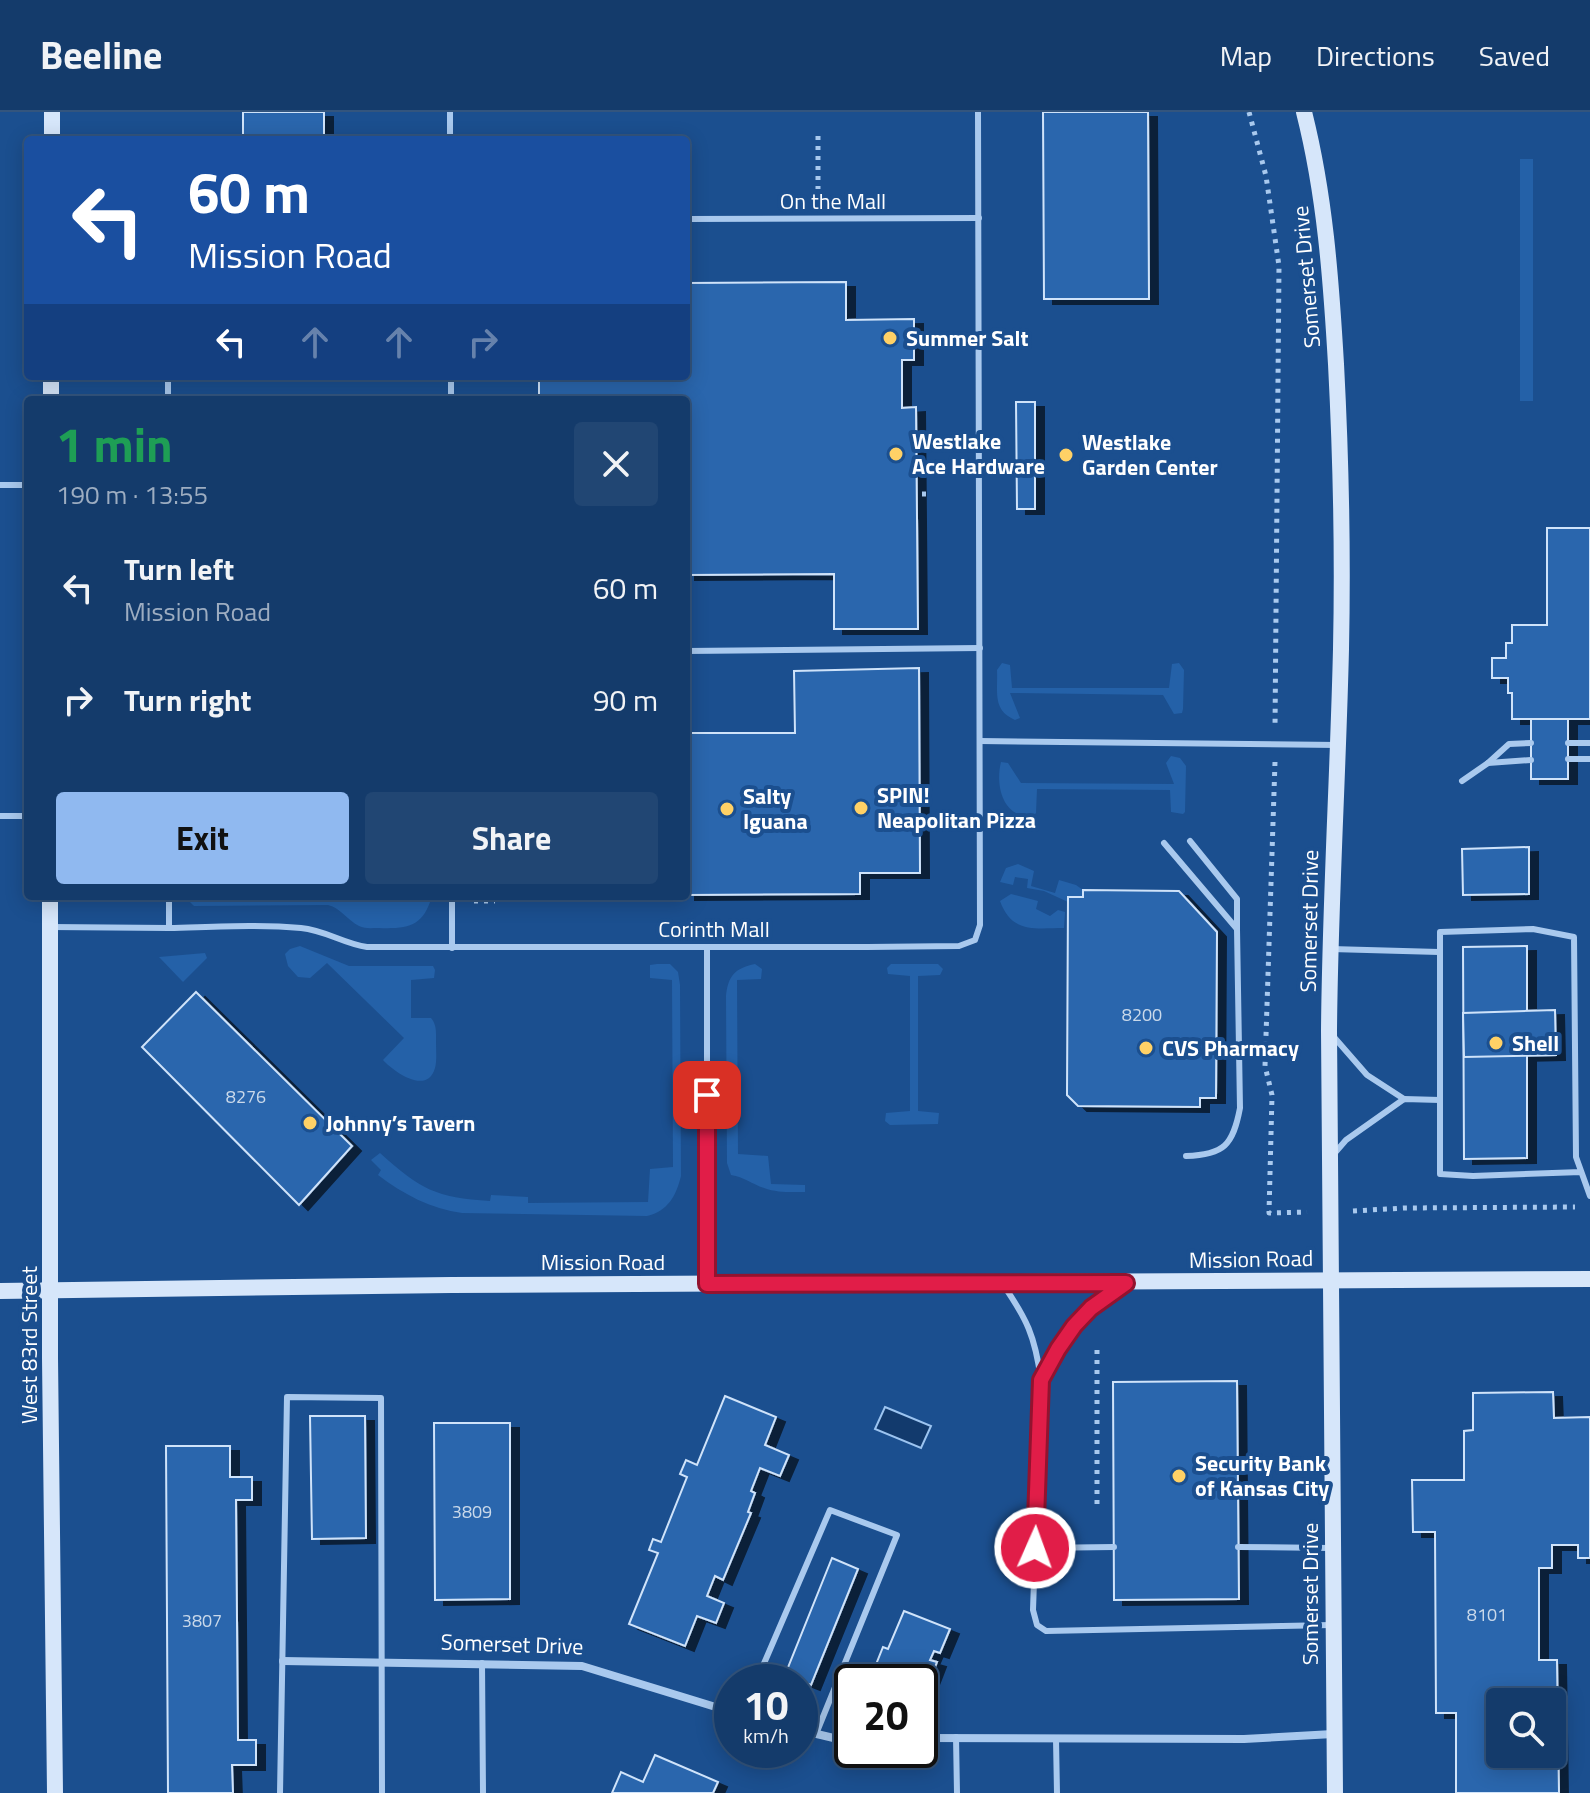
<!DOCTYPE html>
<html lang="en">
<head>
<meta charset="utf-8">
<style>
  body { margin:0; font-family:"Titillium Web",sans-serif; background:#214673; color:#f1f3f6; height:100vh; display:flex; flex-direction:column; font-size:30px; white-space:nowrap }
  * { box-sizing:border-box; margin:0 }
  p { font-size:26px; color:#9dadc1 }
  .icon { flex:none; width:44px; height:44px; fill:none; stroke:currentColor; stroke-width:2; stroke-linecap:round; stroke-linejoin:round }
  .map { position:relative; flex:1; overflow:hidden }
  .drawer { position:absolute; left:24px; top:284px; width:666px; height:504px; display:flex; flex-direction:column; background:#143b6b; border-radius:8px; box-shadow:0 4px 20px #0003,0 0 0 2px #33557e }
  .drawer>* { flex:none }
  .top-card { position:absolute; left:24px; top:24px; width:666px; height:244px; border-radius:8px; box-shadow:0 4px 20px #0003,0 0 0 2px #33557e; background:#1a4fa0; color:#fff; overflow:hidden }
  .buttons { position:absolute; left:1486px; top:1576px; display:grid; gap:16px }
  .buttons a { display:grid; place-items:center; width:80px; height:80px; border-radius:8px; background:#143b6b; box-shadow:0 4px 20px #0003,0 0 0 2px #33557e; font-size:40px }
  .speed { position:absolute; left:714px; top:1552px; display:flex; gap:16px; font-size:40px; font-weight:700; text-align:center }
  .speed>* { display:grid; place-content:center; width:104px; height:104px; border-radius:50%; background:#143b6b; box-shadow:0 4px 20px #0003,0 0 0 2px #33557e; line-height:1 }
  .speed small { font-size:20px; font-weight:400 }
  .speed .limit { border:4px solid #111; border-radius:12px; background:#fff; color:#111 }
  .pin { position:absolute; display:grid; place-items:center; width:68px; height:68px; color:#fff; margin:-34px; border-radius:16px; box-shadow:0 4px 12px #0006 }
  .me { position:absolute; width:88px; margin:-44px; rotate:2deg; stroke-linejoin:round; filter:drop-shadow(0 0 6px #0008) }
  .turn { display:flex; align-items:center; gap:28px; height:168px; padding:0 32px; font-size:36px }
  .turn .icon { width:104px; height:104px; stroke-width:2.5 }
  .turn b { display:block; font-size:56px; line-height:68px }
  .lanes { display:flex; align-items:center; height:76px; padding:0 32px; background:#0003; justify-content:center; gap:40px; direction:ltr }
  .lanes .off { opacity:.35 }
  .round { display:grid; place-items:center; flex:none; width:84px; height:84px; border-radius:8px; background:#214673 }
  .overview { display:flex; align-items:center; justify-content:space-between; height:136px; padding:0 32px }
  h1 { font-size:48px; font-weight:700; line-height:60px; color:#1e9e55 }
  .primary-button { display:flex; gap:16px; margin-top:auto; padding:16px 32px }
  .primary-button a { flex:1; height:92px; border-radius:8px; background:#90b9f0; color:#111; font-size:32px; font-weight:700; line-height:92px; text-align:center }
  .primary-button a+a { background:#214673; color:#f1f3f6 }
  ul { padding:0; list-style:none }
  li { display:flex; align-items:center; gap:24px; height:112px; padding:0 32px }
  li div { flex:1 }
  li b { display:block; font-size:30px }
  li em { font-style:normal }
  header { display:flex; align-items:center; gap:48px; box-sizing:border-box; height:112px; padding:0 40px; background:#143b6b; border-bottom:2px solid #33557e }
  header strong { font-size:38px }
  nav { display:flex; gap:44px; margin-inline-start:auto; font-size:28px }
  .map>svg:first-child { display:block }
</style>
</head>
<body>
<header>
<strong>Beeline</strong>
<nav><a>Map</a><a>Directions</a><a>Saved</a></nav>
</header>
<div class="map">
<svg width="1590" height="1681" viewBox="0 0 1590 1681">
  <defs>
    <filter id="shadow"><feDropShadow dx="9" dy="5" stdDeviation="0" flood-color="#0009"/></filter>
  </defs>
  <rect width="100%" height="100%" fill="#1b4f8f"/>
  <g fill="#2461a8">
    <rect x="1520" y="47" width="13" height="242"/>
    <path d="M 1002,551 L 1010,553 L 1012,576 L 1169,576 L 1172,552 L 1179,551 L 1184,558 L 1183,597 L 1182,601 L 1174,602 L 1163,583 L 1010,581 L 1020,606 L 1015,608 C 992,598 998,580 997,558 Z"/>
    <path d="M 1171,644 L 1180,646 L 1186,654 L 1185,700 L 1183,702 L 1171,700 L 1170,678 L 1037,677 L 1036,701 L 1033,704 C 1003,707 995,674 1001,650 L 1008,651 L 1021,671 L 1174,672 L 1166,651 Z"/>
    <path d="M 1018,752 L 1034,759 L 1031,774 L 1055,781 L 1059,768 L 1076,773 L 1083,778 L 1083,785 L 1069,785 L 1068,790 L 1044,779 L 1027,776 L 1028,767 L 1015,765 L 1013,773 L 1000,770 L 1006,756 Z"/>
    <path d="M 1011,782 L 1038,789 L 1036,797 L 1050,804 L 1058,798 L 1065,800 L 1064,816 C 1035,816 1012,822 1000,789 Z"/>
    <path d="M 432,784 C 423,815 408,817 378,816 C 372,816 365,817 359,814 C 347,808 341,796 328,793 L 194,794 L 189,789 L 193,786 Z"/>
    <path d="M 300,834 L 349,854 L 433,854 L 435,858 L 434,866 L 411,868 L 411,906 L 431,906 C 437,913 436,921 436,930 C 436,939 437,949 435,956 C 427,984 393,959 383,948 L 404,926 L 327,851 L 310,866 L 298,865 L 288,854 L 285,842 L 290,837 Z"/>
    <path d="M 205,841 L 207,846 L 183,870 L 159,845 Z"/>
    <path d="M 657,852 L 670,852 L 678,860 L 680,873 L 681,1064 C 676,1084 668,1099 647,1104 L 462,1101 C 431,1097 403,1082 378,1063 L 381,1058 L 371,1048 L 380,1041 C 420,1077 436,1086 490,1089 L 491,1083 L 528,1085 L 528,1091 L 648,1090 L 650,1057 L 673,1055 L 672,868 L 650,866 L 650,853 Z"/>
    <path d="M 755,852 L 762,857 L 761,867 L 737,868 L 738,1042 L 768,1044 L 771,1072 L 805,1073 L 805,1080 C 791,1080 778,1081 764,1076 C 752,1072 744,1065 731,1063 L 727,1051 L 726,884 C 728,864 735,856 755,852 Z"/>
    <path d="M 891,852 L 938,852 L 943,857 L 940,863 L 918,864 L 918,999 L 939,1001 L 938,1012 L 890,1013 L 885,1009 L 886,1001 L 910,999 L 910,864 L 888,862 L 887,856 Z"/>
  </g>
  <path fill="#123a6d" stroke="#9cc4f0" stroke-width="2" d="M 885,1295 L 931,1314 L 921,1336 L 875,1317 Z"/>
  <g fill="#2a66ad" stroke="#cfe3fa" stroke-width="2" fill-rule="evenodd" filter="url(#shadow)">
    <rect x="243" y="0" width="81" height="28"/>
    <path d="M 1043,0 L 1148,0 L 1149,187 L 1044,187 Z"/>
    <path d="M 846,170 L 846,208 L 914,207 L 914,248 L 902,248 L 902,296 L 916,295 L 918,517 L 834,517 L 834,462 L 686,463 L 686,288 L 539,288 L 539,264 L 686,264 L 686,171 Z"/>
    <path d="M 1016,290 L 1035,290 L 1035,397 L 1017,397 Z"/>
    <path d="M 1547,416 L 1590,416 L 1590,607 L 1512,607 L 1512,581 L 1508,581 L 1508,566 L 1492,566 L 1492,546 L 1506,546 L 1506,531 L 1512,531 L 1512,513 L 1547,513 Z"/>
    <path d="M 919,556 L 920,761 L 860,761 L 860,782 L 686,783 L 686,621 L 795,621 L 794,559 Z"/>
    <rect x="1531" y="607" width="37" height="60"/>
    <path d="M 1529,735 L 1529,782 L 1463,783 L 1462,737 Z"/>
    <path d="M 1083,778 L 1179,779 L 1217,820 L 1216,986 L 1200,986 L 1200,995 L 1078,994 L 1067,983 L 1068,785 L 1083,785 Z"/>
    <path d="M 1527,834 L 1527,1046 L 1464,1047 L 1463,835 Z"/>
    <path d="M 196,880 L 352,1034 L 299,1093 L 142,935 Z"/>
    <path d="M 1555,898 L 1556,943 L 1464,945 L 1463,901 Z"/>
    <path d="M 1237,1269 L 1239,1487 L 1114,1488 L 1113,1270 Z"/>
    <path d="M 1553,1280 L 1554,1306 L 1590,1305 L 1590,1446 L 1578,1446 L 1578,1433 L 1552,1433 L 1552,1456 L 1539,1456 L 1539,1548 L 1557,1548 L 1559,1681 L 1456,1681 L 1456,1601 L 1436,1601 L 1435,1420 L 1413,1420 L 1412,1368 L 1464,1368 L 1464,1319 L 1473,1318 L 1473,1281 ZM 1500,1590 L 1552,1590 L 1552,1642 L 1500,1642 Z"/>
    <path d="M 725,1284 L 776,1305 L 765,1333 L 789,1343 L 780,1364 L 760,1356 L 751,1379 L 755,1381 L 748,1400 L 751,1401 L 723,1468 L 715,1464 L 707,1484 L 724,1491 L 716,1511 L 697,1504 L 685,1534 L 629,1512 L 658,1441 L 649,1438 L 653,1427 L 661,1430 L 687,1365 L 680,1362 L 686,1348 L 697,1353 Z"/>
    <path d="M 310,1304 L 365,1304 L 366,1426 L 312,1427 Z"/>
    <path d="M 434,1311 L 510,1311 L 510,1487 L 435,1488 Z"/>
    <path d="M 166,1334 L 230,1334 L 230,1365 L 252,1365 L 252,1388 L 236,1388 L 238,1628 L 256,1628 L 256,1653 L 232,1653 L 233,1681 L 168,1681 Z"/>
    <path d="M 832,1446 L 858,1457 L 811,1573 L 785,1563 Z"/>
    <path d="M 904,1499 L 950,1517 L 940,1541 L 934,1539 L 930,1548 L 937,1550 L 925,1581 L 920,1579 L 920,1570 L 897,1570 L 873,1560 L 883,1535 L 888,1537 Z"/>
    <path d="M 655,1643 L 718,1670 L 713,1681 L 612,1681 L 621,1660 L 643,1670 Z"/>
  </g>
  <g fill="none" stroke-linecap="round" stroke-linejoin="round">
    <g stroke="#a9c9ee" stroke-width="5" stroke-dasharray="4 6" stroke-linecap="butt">
      <path d="M 1249,0 L 1266,64 L 1279,154 L 1275,616"/>
      <path d="M 818,24 L 818,77"/>
      <path d="M 922,382 L 929,382"/>
      <path d="M 1275,650 L 1265,954 L 1272,983 L 1269,1101 L 1307,1100"/>
      <path d="M 474,789 L 495,789"/>
      <path d="M 1353,1099 L 1404,1096 L 1575,1095"/>
      <path d="M 1097,1238 L 1097,1394"/>
    </g>
    <g stroke="#a9c9ee" stroke-width="6">
      <path d="M 450,0 L 450,28"/>
      <path d="M 686,107 L 979,106"/>
      <path d="M 168,264 L 168,288"/>
      <path d="M 451,264 L 451,288"/>
      <path d="M 0,373 L 28,373"/>
      <path d="M 686,539 L 980,536"/>
      <path d="M 980,629 L 1338,633"/>
      <path d="M 1568,631 L 1590,631"/>
      <path d="M 1568,647 L 1590,647"/>
      <path d="M 1488,651 L 1509,632 L 1531,631"/>
      <path d="M 1462,669 L 1488,651 L 1531,648"/>
      <path d="M 0,704 L 28,704"/>
      <path d="M 1190,729 L 1237,787 L 1237,817"/>
      <path d="M 1164,731 L 1237,817 L 1240,996 C 1233,1033 1224,1043 1186,1044"/>
      <path d="M 169,784 L 169,816 C 212,815 258,812 301,816 C 325,818 344,832 367,835 L 868,835 L 959,834 L 975,828 L 980,813 L 978,0"/>
      <path d="M 452,784 L 452,836"/>
      <path d="M 50,815 L 169,816"/>
      <path d="M 1331,837 L 1439,840"/>
      <path d="M 1333,924 L 1367,963 L 1404,987"/>
      <path d="M 1333,1043 L 1346,1028 L 1404,987 L 1440,988"/>
      <path d="M 1581,1060 L 1473,1064 L 1440,1062 L 1440,820 L 1533,817 L 1574,825 L 1576,1045 L 1590,1084"/>
      <path d="M 1002,1171 C 1027,1207 1035,1224 1041,1268 L 1033,1498 L 1037,1513 L 1046,1519 L 1331,1513"/>
      <path d="M 707,1172 L 707,835"/>
      <path d="M 1041,1268 C 1063,1226 1082,1203 1120,1175"/>
      <path d="M 1238,1435 L 1330,1436"/>
      <path d="M 1035,1436 L 1114,1435"/>
      <path d="M 482,1551 L 483,1681"/>
      <path d="M 756,1570 L 830,1398 L 897,1423 L 816,1622"/>
      <path d="M 956,1625 L 957,1681"/>
      <path d="M 1056,1627 L 1057,1681"/>
      <path d="M 280,1681 L 287,1285 L 381,1286 L 382,1681"/>
    </g>
    <g stroke="#a9c9ee" stroke-width="8">
      <path d="M 283,1549 L 582,1554 L 732,1600"/>
      <path d="M 800,1618 L 842,1628 L 852,1628"/>
      <path d="M 920,1626 L 1244,1627 L 1333,1622"/>
    </g>
    <g stroke="#d6e6fa" stroke-width="16">
      <path d="M 1304,0 C 1325,83 1331,167 1336,252 C 1341,347 1343,442 1341,537 C 1338,665 1330,792 1329,919 L 1335,1681"/>
      <path d="M 52,28 L 52,0"/>
      <path d="M 51,288 L 51,264"/>
      <path d="M 50,784 L 50,1246 L 55,1681"/>
      <path d="M 0,1179 L 451,1173 L 1590,1167"/>
    </g>
  </g>
  <g fill="none" stroke-linecap="round" stroke-linejoin="round">
    <g stroke="#92132f" stroke-width="20">
      <path id="route" d="M 707,983 L 707,1172 L 1126,1171 L 1091,1196 L 1074,1214 L 1058,1237 L 1041,1268 L 1035,1436"/>
    </g>
    <use href="#route" stroke="#e11d48" stroke-width="14"/>
  </g>
  <g fill="#ffd166" stroke="#1b4f8f" stroke-width="3">
    <circle cx="890" cy="226" r="8"/>
    <circle cx="896" cy="342" r="8"/>
    <circle cx="1066" cy="343" r="8"/>
    <circle cx="861" cy="696" r="8"/>
    <circle cx="727" cy="697" r="8"/>
    <circle cx="1496" cy="931" r="8"/>
    <circle cx="1146" cy="936" r="8"/>
    <circle cx="310" cy="1011" r="8"/>
    <circle cx="1179" cy="1364" r="8"/>
  </g>
  <g text-anchor="middle" dominant-baseline="central" stroke-width="8" stroke-linejoin="round" paint-order="stroke">
    <g font-size="18" fill="#cad9ea">
      <text x="1142" y="902">8200</text>
      <text x="246" y="984">8276</text>
      <text x="472" y="1399">3809</text>
      <text x="1487" y="1502">8101</text>
      <text x="202" y="1508">3807</text>
    </g>
    <g font-size="22" fill="#fff" stroke="#1b4f8f">
      <text x="833" y="89">On the Mall</text>
      <text transform="translate(1306 165) rotate(-95)">Somerset Drive</text>
      <text transform="translate(1309 809) rotate(-89)">Somerset Drive</text>
      <text x="714" y="817">Corinth Mall</text>
      <text transform="translate(1251 1147) rotate(-1)">Mission Road</text>
      <text x="603" y="1150">Mission Road</text>
      <text transform="translate(29 1233) rotate(-90)">West 83rd Street</text>
      <text transform="translate(1310 1482) rotate(-90)">Somerset Drive</text>
      <text transform="translate(512 1532) rotate(2)">Somerset Drive</text>
    </g>
    <g font-size="22" font-weight="bold" fill="#fff" stroke="#1b4f8f" text-anchor="start">
      <text x="906" y="226">Summer Salt</text>
      <text x="912" y="329">Westlake<tspan x="912" dy="25">Ace Hardware</tspan></text>
      <text x="1082" y="330">Westlake<tspan x="1082" dy="25">Garden Center</tspan></text>
      <text x="877" y="683">SPIN!<tspan x="877" dy="25">Neapolitan Pizza</tspan></text>
      <text x="743" y="684">Salty<tspan x="743" dy="25">Iguana</tspan></text>
      <text x="1512" y="931">Shell</text>
      <text x="1162" y="936">CVS Pharmacy</text>
      <text x="326" y="1011">Johnny’s Tavern</text>
      <text x="1195" y="1351">Security Bank<tspan x="1195" dy="25">of Kansas City</tspan></text>
    </g>
  </g>
</svg>
<div class="buttons">
<a><svg class="icon" aria-label="search" viewBox="0 0 24 24"><circle cx="10" cy="10" r="6"/><path d="M15 15l6 6"/></svg></a>
</div>
<div class="speed"><div>10<small>km/h</small></div><div class="limit">20</div></div>
<div class="pin" style="left:707px;top:983px;background:#d93025"><svg class="icon" aria-label="arrive" viewBox="0 0 24 24"><path d="M6 21V4h12l-3 4 3 4H6"/></svg></div>
<svg class="me" style="left:1035px;top:1436px" viewBox="-20 -20 40 40"><circle r="17" fill="#e11d48" stroke="#fff" stroke-width="3"/><path d="M0-11L8 9 0 5-8 9z" fill="#fff"/></svg>
<div class="top-card">
<div class="turn"><svg class="icon" aria-label="left" viewBox="0 0 24 24"><path d="M17 20v-9H6M10 6l-5 5 5 5"/></svg><div><b>60 m</b>Mission Road</div></div>
<div class="lanes"><svg class="icon" aria-label="left" viewBox="0 0 24 24"><path d="M17 20v-9H6M10 6l-5 5 5 5"/></svg><svg class="icon off" aria-label="ahead" viewBox="0 0 24 24"><path d="M12 20V5M6 11l6-6 6 6"/></svg><svg class="icon off" aria-label="ahead" viewBox="0 0 24 24"><path d="M12 20V5M6 11l6-6 6 6"/></svg><svg class="icon off" aria-label="right" viewBox="0 0 24 24"><path d="M7 20v-9h11M14 6l5 5-5 5"/></svg></div>
</div>
<section class="drawer">
<div class="overview"><div><h1>1 min</h1><p>190 m · 13:55</p></div><a class="round"><svg class="icon" aria-label="close" viewBox="0 0 24 24"><path d="M6 6l12 12M18 6L6 18"/></svg></a></div>
<ul>
<li><svg class="icon" aria-label="left" viewBox="0 0 24 24"><path d="M17 20v-9H6M10 6l-5 5 5 5"/></svg><div><b>Turn left</b><p>Mission Road</p></div><em>60 m</em></li>
<li><svg class="icon" aria-label="right" viewBox="0 0 24 24"><path d="M7 20v-9h11M14 6l5 5-5 5"/></svg><div><b>Turn right</b></div><em>90 m</em></li>
</ul>
<div class="primary-button"><a>Exit</a><a>Share</a></div>
</section>
</div>
</body>
</html>
